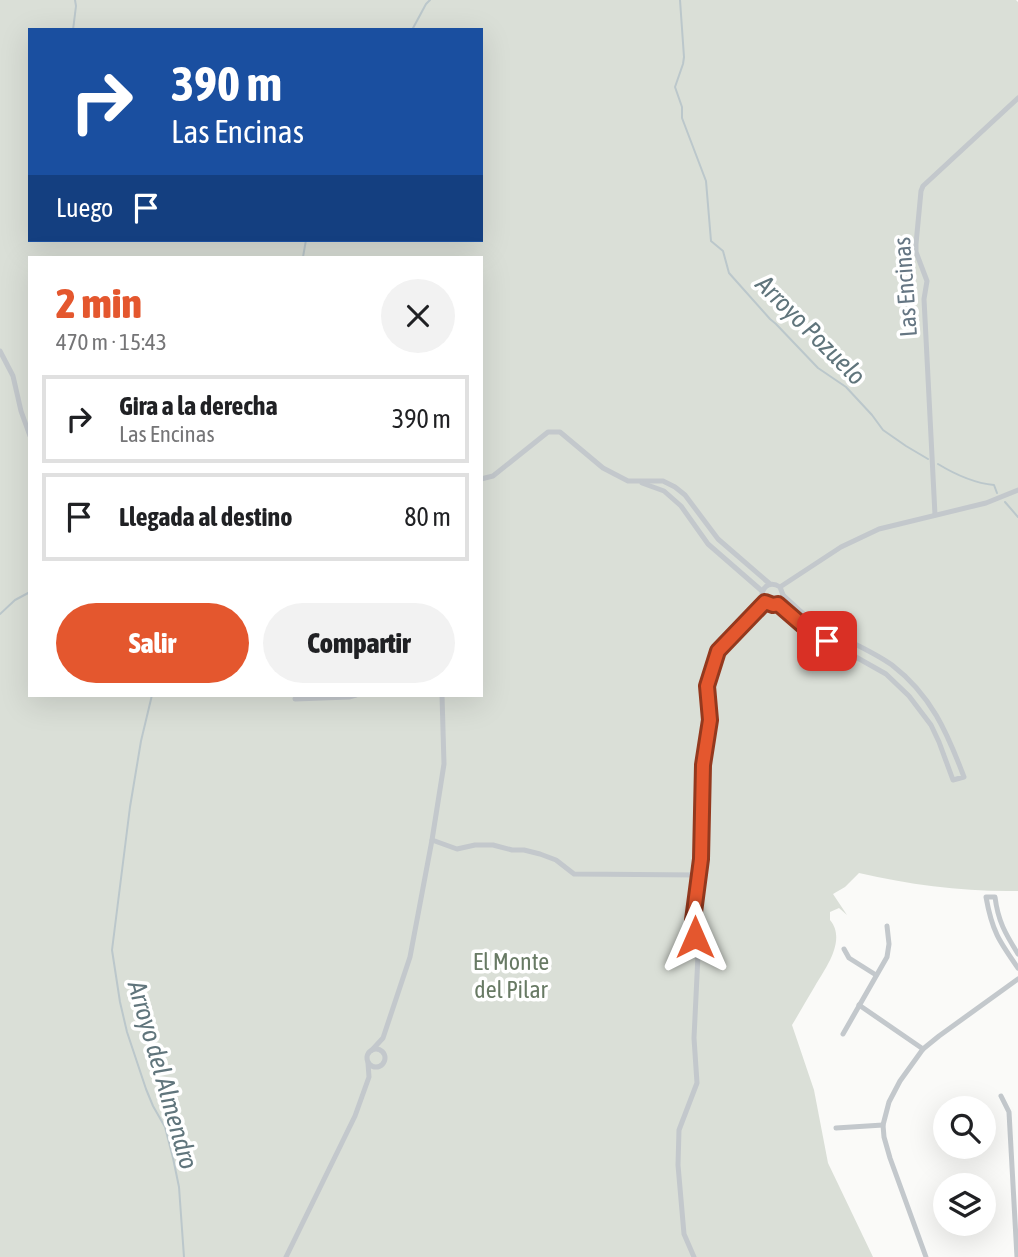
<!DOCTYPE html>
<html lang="es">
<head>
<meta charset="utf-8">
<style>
  body { margin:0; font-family:"Asap Condensed",sans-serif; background:#f2f2f2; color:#202124; height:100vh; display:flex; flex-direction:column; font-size:26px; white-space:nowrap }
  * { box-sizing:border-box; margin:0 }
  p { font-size:23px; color:#757577 }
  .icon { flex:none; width:38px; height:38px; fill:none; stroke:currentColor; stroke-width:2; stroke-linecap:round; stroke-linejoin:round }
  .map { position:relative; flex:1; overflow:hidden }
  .details { position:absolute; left:28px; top:256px; width:455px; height:441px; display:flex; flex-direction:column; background:#fff; border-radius:0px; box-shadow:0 7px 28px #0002 }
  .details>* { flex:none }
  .guide { position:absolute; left:28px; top:28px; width:455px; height:214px; border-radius:0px; box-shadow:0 7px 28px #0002; background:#1a4fa0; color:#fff; overflow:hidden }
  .buttons { position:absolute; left:933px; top:1096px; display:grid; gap:14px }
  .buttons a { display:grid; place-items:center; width:63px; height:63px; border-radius:50%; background:#fff; box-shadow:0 7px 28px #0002; font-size:35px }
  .pin { position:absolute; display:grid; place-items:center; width:60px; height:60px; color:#fff; margin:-30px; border-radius:14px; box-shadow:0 4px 10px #0006 }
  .me { position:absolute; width:77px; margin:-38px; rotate:0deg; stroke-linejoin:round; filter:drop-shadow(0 0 5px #0008) }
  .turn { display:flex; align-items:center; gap:24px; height:147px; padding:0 28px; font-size:32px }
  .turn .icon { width:91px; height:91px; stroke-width:2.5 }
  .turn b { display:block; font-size:49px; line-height:60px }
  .then { display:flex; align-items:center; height:66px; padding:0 28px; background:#0003; gap:14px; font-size:26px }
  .round { display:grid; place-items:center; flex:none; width:74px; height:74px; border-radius:37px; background:#f2f2f2 }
  .headline { display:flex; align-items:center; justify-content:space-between; height:119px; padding:0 28px }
  h1 { font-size:42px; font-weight:800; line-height:52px; color:#e4572e }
  .button { display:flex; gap:14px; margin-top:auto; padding:14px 28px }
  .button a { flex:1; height:80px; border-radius:42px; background:#e4572e; color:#fff; font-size:28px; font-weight:800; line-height:80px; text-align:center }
  .button a+a { background:#f2f2f2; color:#202124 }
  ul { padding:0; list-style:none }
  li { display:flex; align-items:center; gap:21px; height:88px; margin:0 14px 10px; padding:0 14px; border:4px solid #e0e0e0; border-radius:0px }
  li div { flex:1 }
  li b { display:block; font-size:26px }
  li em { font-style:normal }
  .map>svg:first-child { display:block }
</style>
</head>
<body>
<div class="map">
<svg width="1018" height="1257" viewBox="0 0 1018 1257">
  <rect width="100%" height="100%" fill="#fafaf8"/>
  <path fill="#dadfd7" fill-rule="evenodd" d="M 0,0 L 1016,0 L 1018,2 L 1018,891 C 965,892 911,885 859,873 L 845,887 L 833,894 L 847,915 L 839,908 L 830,912 L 830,920 C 847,940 825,969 815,986 C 807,999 800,1012 792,1025 L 814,1090 L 828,1163 L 873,1257 L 0,1257 ZM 30,30 L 481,30 L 481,240 L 30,240 ZM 30,257 L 481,257 L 481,695 L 30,695 Z"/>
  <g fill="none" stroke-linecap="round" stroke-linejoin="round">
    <g stroke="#bbc7cb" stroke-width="2">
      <path d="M 680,0 L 684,57 L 683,64 L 675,87 L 682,107 L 682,118 L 706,181 L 711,241 L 723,251 L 729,273 L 770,319 L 776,324 L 818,368 L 846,387 L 872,415 L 883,430 L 906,446 L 928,459"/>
      <path d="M 73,30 L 76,6 L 75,0"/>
      <path d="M 412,30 L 426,4 L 430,0"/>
      <path d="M 303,257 L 306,240"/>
      <path d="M 938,464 C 956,475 973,483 994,485 L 997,493"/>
      <path d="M 1005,502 L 1018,517"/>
      <path d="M 0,614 L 15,600 L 30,592"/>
      <path d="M 152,695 L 141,741 L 130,807 L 112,950 L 120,1002 L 127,1032 L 146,1089 L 153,1106 L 165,1127 L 173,1158 L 179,1187 L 184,1257"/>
    </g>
    <g stroke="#c3c8cc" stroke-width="5">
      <path d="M 0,351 L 13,376 L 21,411 L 30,436"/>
      <path d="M 481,479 L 493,476 L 548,432 L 560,432 L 603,468 L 628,481 L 663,481 L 675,487 L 685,495 L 718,539 L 770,584"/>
      <path d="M 642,483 L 664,491 L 681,506 L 708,544 L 762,591"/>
      <path d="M 935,515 L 924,299 L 927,281 L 916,252 L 916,244 L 921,191 L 923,186 L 1018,98"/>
      <path d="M 780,587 L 783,595 L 781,601 L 773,605 L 765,602 L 762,594 C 764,584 772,582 780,587 L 841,547 L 879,529 L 986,503 L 1018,490"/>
      <path d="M 778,604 L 808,630 L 886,674 L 909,696 L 931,725 L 939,742 L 953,780 L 964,777 C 947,732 931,695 892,665 C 870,649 839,638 816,623 C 804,616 794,605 783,595"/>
      <path d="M 295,699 L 349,697 L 356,695"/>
      <path d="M 432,840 L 457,849 L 475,845 L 493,845 L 512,850 L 524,850 L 540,854 L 556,860 L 574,874 L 699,875"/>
      <path d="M 844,949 L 849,958 L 876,975"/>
      <path d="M 1018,954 C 1005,933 998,921 995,897 L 986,897 C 992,931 999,941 1018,968"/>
      <path d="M 859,1005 L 923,1049"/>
      <path d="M 843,1034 L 887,957 L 889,944 L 887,926"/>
      <circle cx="376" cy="1058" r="9"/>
      <path d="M 372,1050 L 383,1038 L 410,957 L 432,840 L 444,764 L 442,695"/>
      <path d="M 1001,1096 L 1009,1112 L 1017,1257"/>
      <path d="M 836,1128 L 883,1125"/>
      <path d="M 286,1257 L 355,1116 L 369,1077 L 368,1063"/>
      <path d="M 694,1257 L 684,1234 L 678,1165 L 679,1130 L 697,1083 L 694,1038 L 698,955 L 693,920 L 701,859 L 703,765 L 710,720 L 707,686 L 718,651 L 765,602"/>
      <path d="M 926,1257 L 890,1158 L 884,1137 L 883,1125 L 889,1102 L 900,1081 L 923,1049 L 939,1036 L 1018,979"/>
    </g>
  </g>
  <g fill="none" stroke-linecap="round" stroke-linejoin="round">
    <g stroke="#94391e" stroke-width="18">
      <path id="route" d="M 695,937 L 693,920 L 701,859 L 703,765 L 710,720 L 707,686 L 718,651 L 765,602 L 773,605 L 778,604 L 808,630 L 827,641"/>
    </g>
    <use href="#route" stroke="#e4572e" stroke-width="12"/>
  </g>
  <g text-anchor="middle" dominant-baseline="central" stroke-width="7" stroke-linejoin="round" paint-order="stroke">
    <g font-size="24" fill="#657683" stroke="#fff">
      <text transform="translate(905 287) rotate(-94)">Las Encinas</text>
    </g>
    <g font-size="24" fill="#687a64" stroke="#fff">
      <text x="511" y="961">El Monte<tspan x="511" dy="28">del Pilar</tspan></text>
    </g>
    <g font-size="26" font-style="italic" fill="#60757c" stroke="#fff">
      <text transform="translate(811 330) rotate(45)">Arroyo Pozuelo</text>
      <text transform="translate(163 1075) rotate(74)">Arroyo del Almendro</text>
    </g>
  </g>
</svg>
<div class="buttons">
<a><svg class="icon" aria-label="search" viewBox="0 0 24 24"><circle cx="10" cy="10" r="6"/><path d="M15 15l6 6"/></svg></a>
<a><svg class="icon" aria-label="layers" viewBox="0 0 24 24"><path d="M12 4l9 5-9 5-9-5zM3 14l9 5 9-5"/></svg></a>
</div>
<div class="pin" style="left:827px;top:641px;background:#d93025"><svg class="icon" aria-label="arrive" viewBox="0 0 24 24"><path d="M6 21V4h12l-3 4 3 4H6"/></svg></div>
<svg class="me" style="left:695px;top:937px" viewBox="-20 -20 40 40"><path d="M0-17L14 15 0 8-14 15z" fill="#e4572e" stroke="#fff" stroke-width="4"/></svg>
<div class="guide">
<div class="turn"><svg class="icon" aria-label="right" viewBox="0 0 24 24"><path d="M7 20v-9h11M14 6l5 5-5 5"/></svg><div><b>390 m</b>Las Encinas</div></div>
<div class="then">Luego<svg class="icon" aria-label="arrive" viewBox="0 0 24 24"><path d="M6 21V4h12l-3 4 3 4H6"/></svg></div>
</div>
<section class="details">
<div class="headline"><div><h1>2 min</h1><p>470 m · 15:43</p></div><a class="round"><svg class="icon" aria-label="close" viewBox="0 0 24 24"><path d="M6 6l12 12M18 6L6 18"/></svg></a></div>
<ul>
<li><svg class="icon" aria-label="right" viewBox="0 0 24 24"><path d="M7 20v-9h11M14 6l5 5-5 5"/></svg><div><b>Gira a la derecha</b><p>Las Encinas</p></div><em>390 m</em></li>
<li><svg class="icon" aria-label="arrive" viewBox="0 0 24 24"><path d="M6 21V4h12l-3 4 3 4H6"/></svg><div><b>Llegada al destino</b></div><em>80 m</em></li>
</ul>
<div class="button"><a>Salir</a><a>Compartir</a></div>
</section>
</div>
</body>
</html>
